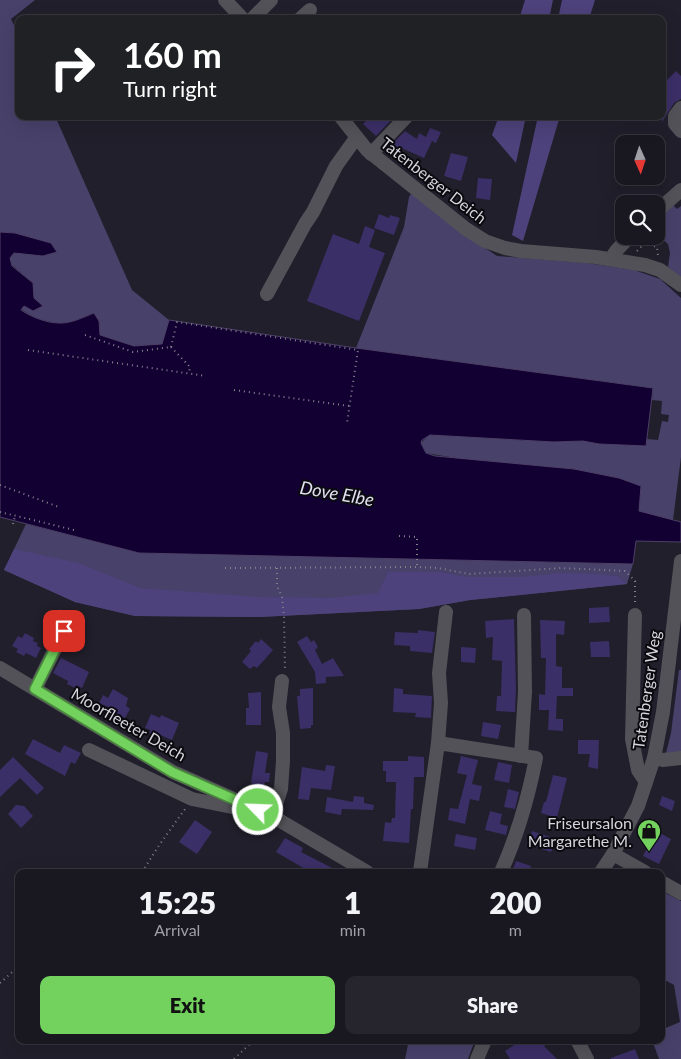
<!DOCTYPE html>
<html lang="en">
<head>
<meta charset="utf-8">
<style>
  body { margin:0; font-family:Lato,sans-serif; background:#26242d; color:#f1f3f6; height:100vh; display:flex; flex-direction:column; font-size:19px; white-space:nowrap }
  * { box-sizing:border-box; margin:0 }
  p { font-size:16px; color:#9f9fa5 }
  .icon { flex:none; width:28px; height:28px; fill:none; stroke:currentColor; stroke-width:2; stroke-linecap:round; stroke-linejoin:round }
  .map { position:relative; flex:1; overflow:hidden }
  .drawer { position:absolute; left:15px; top:869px; width:650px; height:175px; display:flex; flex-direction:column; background:#191720; border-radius:10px; box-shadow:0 5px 20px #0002,0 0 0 1px #37363e }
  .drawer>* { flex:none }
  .hud { position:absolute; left:15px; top:15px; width:651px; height:105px; border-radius:10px; box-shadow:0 5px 20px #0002,0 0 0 1px #37363e; background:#202124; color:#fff; overflow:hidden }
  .needle { width:32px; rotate:177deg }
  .controls { position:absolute; left:615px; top:135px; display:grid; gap:10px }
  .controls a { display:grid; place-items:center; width:50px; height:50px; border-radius:10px; background:#191720; box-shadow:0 5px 20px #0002,0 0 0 1px #37363e; font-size:25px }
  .pin { position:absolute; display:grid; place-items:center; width:42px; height:42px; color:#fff; margin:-21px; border-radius:10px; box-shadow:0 2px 8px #0006 }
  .me { position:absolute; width:55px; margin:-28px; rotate:294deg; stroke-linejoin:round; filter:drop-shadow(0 0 4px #0008) }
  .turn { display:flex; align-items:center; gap:18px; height:105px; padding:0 25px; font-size:22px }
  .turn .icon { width:65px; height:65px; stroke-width:2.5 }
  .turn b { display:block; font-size:35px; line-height:42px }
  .eta { display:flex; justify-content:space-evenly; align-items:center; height:85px; text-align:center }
  .eta b { font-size:30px; font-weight:800; line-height:35px }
  .cta { display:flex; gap:10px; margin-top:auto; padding:10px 25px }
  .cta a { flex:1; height:58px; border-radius:10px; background:#72d25d; color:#111; font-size:20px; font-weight:800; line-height:58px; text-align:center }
  .cta a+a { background:#26242d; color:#f1f3f6 }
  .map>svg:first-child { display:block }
</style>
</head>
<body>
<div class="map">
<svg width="681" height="1059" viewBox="0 0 681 1059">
  <rect width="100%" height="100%" fill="#211f2b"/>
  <g fill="#48416a">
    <path d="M 0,0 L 35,0 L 11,19 L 19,36 L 19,116 L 55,116 L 132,290 L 169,320 L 163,344 L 134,346 L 100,335 L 99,321 L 93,313 C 83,317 70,324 59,323 C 46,322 31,317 21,309 L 34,298 L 33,283 L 12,265 L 10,258 L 14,253 L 43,256 L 57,252 L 15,233 L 0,232 Z"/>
    <path d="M 412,192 L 473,240 L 497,256 L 587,263 L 634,270 L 660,279 L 681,298 L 681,457 L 673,520 L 639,512 L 619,478 L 574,469 L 474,461 L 426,453 L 421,443 L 429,435 L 554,442 L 583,441 L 599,444 L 646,446 L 647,439 L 658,440 L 662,421 L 668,422 L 669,415 L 661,414 L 662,401 L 652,400 L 653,388 L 356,348 L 404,227 L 409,197 Z"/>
    <path d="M 673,205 L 677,209 L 681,206 L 681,278 L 668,267 L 670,253 L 668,244 L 656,234 L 656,221 Z"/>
    <path d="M 26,524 L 139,553 L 633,564 L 627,584 L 470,600 L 419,609 L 259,617 L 135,616 L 75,602 L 4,570 Z"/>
    <path d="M 679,670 L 681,670 L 681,754 L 666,753 L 671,733 Z"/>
    <path d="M 661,891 L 681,901 L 681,1059 L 659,1059 L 652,1040 L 661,1040 L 661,1030 L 680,1022 L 674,985 L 661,978 Z"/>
    <path d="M 409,1040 L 475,1040 L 468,1059 L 405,1059 Z"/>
  </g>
  <g fill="#4d427b">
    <path d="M 525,0 L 553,0 L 549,19 L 519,19 Z"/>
    <path d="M 562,0 L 595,0 L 589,19 L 558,19 Z"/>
    <path d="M 499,116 L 526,116 L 516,163 L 492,135 Z"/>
    <path d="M 538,116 L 560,116 L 523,241 L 512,235 Z"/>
    <path d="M 14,549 L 79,563 L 140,588 L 258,597 L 331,598 L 378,593 L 388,572 L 439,572 L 468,577 L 524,577 L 560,573 L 592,574 L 617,576 L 627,584 L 470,600 L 419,609 L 259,617 L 135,616 L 75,602 L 4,570 Z"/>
  </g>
  <path fill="#120033" stroke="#4d4066" d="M 0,232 L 15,233 L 51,243 L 57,252 L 43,256 L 14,253 L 10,258 L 12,266 L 33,283 L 34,298 L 43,306 L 33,311 L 24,306 L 21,310 C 31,317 47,323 59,323 C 70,324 84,317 94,313 L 99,321 L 100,335 L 134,346 L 162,344 L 169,320 L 356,348 L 653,388 L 646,446 L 599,444 L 583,441 L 554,442 L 430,435 L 422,440 L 421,443 L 426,453 L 435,456 L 574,469 L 619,478 L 641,486 L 639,511 L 681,522 L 681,542 L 636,541 L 633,564 L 139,553 L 0,517 Z"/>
  <g fill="#3b2f67">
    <path d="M 676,71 L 681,76 L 681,99 L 674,103 L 662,122 L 662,85 Z"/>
    <path d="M 371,116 L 395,116 L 376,136 L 363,124 Z"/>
    <path d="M 430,128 L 441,132 L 436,143 L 432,141 L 424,158 L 399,147 L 394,154 L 387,149 L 405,131 L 417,139 L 419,133 L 426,137 Z"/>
    <path d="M 451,153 L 468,157 L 461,181 L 444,176 Z"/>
    <path d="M 478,178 L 492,179 L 490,200 L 476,198 Z"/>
    <path d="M 379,214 L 389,218 L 390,215 L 400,218 L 394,235 L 374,228 Z"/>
    <path d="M 365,226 L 375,230 L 369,247 L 385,253 L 359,321 L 307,301 L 333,234 L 359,244 Z"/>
    <path d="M 609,607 L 610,622 L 589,623 L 589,608 Z"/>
    <path d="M 60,609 L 74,616 L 70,625 L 64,622 L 57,626 L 53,624 Z"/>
    <path d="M 514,619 L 516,688 L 515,712 L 496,711 L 497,696 L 501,696 L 502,661 L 492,660 L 493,637 L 486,638 L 485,621 Z"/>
    <path d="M 540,620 L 565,621 L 564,635 L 556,634 L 556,666 L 562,667 L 562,688 L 573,688 L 573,696 L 557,696 L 556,719 L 563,719 L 563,731 L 548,730 L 549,710 L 539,710 L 539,694 L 545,695 L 546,658 L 541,658 Z"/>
    <path d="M 418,630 L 435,632 L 432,653 L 410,651 L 410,646 L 394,645 L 395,632 L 418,633 Z"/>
    <path d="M 25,633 L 34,638 L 33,641 L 38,643 L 37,646 L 41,648 L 36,658 L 26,653 L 24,656 L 16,652 L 18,649 L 12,646 L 18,636 L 22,638 Z"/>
    <path d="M 307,636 L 311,642 L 314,640 L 318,647 L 315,650 L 322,664 L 333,658 L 344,676 L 326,677 L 326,683 L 316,684 L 315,672 L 297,642 Z"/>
    <path d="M 261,639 L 273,650 L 257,668 L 254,666 L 250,669 L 242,662 L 251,651 L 249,649 L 256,641 L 258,643 Z"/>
    <path d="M 609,641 L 610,657 L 591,657 L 590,642 Z"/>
    <path d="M 461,647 L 476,648 L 475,663 L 461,662 Z"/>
    <path d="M 61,658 L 89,672 L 82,688 L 76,685 L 75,688 L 67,684 L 68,681 L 53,673 Z"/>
    <path d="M 313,688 L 313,725 L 311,725 L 311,728 L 300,729 L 297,696 L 300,696 L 300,689 Z"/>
    <path d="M 394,688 L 403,689 L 403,694 L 432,696 L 431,718 L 415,717 L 416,713 L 393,712 Z"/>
    <path d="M 113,689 L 128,698 L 126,706 L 130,709 L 125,718 L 107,709 L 108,707 L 99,703 L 103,695 L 108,698 Z"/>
    <path d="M 261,692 L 261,725 L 246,725 L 246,708 L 249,708 L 248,693 Z"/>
    <path d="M 151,714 L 160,718 L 161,715 L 179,723 L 172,740 L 158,734 L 157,736 L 149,733 L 151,730 L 145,728 Z"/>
    <path d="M 483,722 L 501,725 L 498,739 L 481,736 Z"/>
    <path d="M 33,739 L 60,753 L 64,745 L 81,753 L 75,764 L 71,762 L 65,776 L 25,754 Z"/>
    <path d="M 578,740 L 599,740 L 598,769 L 588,767 L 590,754 L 578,754 Z"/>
    <path d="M 256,751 L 268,753 L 265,773 L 270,773 L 269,782 L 265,782 L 263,788 L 251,783 Z"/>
    <path d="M 408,756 L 424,757 L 424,777 L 414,777 L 413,809 L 411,809 L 409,843 L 383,841 L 385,822 L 391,823 L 392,818 L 395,818 L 396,782 L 386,782 L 386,771 L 383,771 L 383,761 L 408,761 Z"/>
    <path d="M 461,756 L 478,760 L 472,784 L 482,786 L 479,801 L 470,799 L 465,824 L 448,820 L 450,808 L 458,809 L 467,775 L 457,773 Z"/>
    <path d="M 13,757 L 44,788 L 37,795 L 20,778 L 0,797 L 0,770 Z"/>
    <path d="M 498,762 L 512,765 L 509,783 L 494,780 Z"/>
    <path d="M 326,765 L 335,766 L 331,790 L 311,788 L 309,800 L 298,799 L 302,767 L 325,771 Z"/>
    <path d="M 553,775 L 567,778 L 557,818 L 541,813 L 544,802 L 546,802 Z"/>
    <path d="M 508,789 L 519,792 L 515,809 L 504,807 Z"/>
    <path d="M 354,796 L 364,797 L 364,803 L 374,805 L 373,810 L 342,809 L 341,815 L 325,812 L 327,797 L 353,802 Z"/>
    <path d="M 662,796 L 675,801 L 672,811 L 659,805 Z"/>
    <path d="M 16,805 L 24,806 L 33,816 L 21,828 L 8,814 Z"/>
    <path d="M 490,811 L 502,814 L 500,824 L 508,826 L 506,835 L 485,830 Z"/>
    <path d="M 195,820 L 212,832 L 197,854 L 179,842 Z"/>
    <path d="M 532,831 L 556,839 L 551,852 L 527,844 Z"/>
    <path d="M 656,831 L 671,839 L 659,864 L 643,856 Z"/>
    <path d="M 456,834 L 477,838 L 475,850 L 454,846 Z"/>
    <path d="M 285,838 L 303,848 L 301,852 L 340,872 L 303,872 L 305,869 L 276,852 Z"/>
    <path d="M 516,861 L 531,866 L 529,872 L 512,872 Z"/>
    <path d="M 522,1040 L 553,1040 L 544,1046 L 557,1059 L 510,1059 L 505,1051 Z"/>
    <path d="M 635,1049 L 639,1059 L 611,1059 L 611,1058 Z"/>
  </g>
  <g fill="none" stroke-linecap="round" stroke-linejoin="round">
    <g stroke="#83828c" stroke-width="2" stroke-dasharray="1 4" stroke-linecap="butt">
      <path d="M 637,251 L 643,245 L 647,244 L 657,247 L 658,256"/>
      <path d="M 85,335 L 133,352 L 171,347"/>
      <path d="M 171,347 L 177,322 L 358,350 L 347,423"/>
      <path d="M 171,347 L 190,367 L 189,373"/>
      <path d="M 28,350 L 206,376"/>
      <path d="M 234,390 L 349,406"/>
      <path d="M 0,485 L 59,507"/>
      <path d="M 0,512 L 74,530"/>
      <path d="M 13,524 L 15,516"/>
      <path d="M 399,536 L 417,537 L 417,567"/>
      <path d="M 225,568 L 417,567 L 438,568 L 469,574 L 561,568 L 625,571 L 635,581 L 635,604"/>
      <path d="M 277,568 L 277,586 L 282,597 L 284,616 L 285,669"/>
      <path d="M 142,872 L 160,844 L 185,809"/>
      <path d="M 0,983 L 19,966"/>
      <path d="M 234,1059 L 254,1040"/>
    </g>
    <g stroke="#525258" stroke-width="14">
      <path d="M 225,0 L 243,19"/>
      <path d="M 252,19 L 271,0"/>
      <path d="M 300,19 L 310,10"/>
      <path d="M 681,108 L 675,116 L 675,124 L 681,131"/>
      <path d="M 340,116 L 367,150 L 466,229 L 485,241 L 505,248 L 521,251 L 596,257 L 645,265 L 660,270 L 681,285"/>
      <path d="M 371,154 L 407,116"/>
      <path d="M 656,212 L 681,190"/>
      <path d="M 611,259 L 616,251 L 630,236"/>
      <path d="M 267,294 L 305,224 L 313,212 L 336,166 L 356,138"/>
      <path d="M 635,615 L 632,739 L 638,770 L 646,782"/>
      <path d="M 0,668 L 173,772 L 272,816 L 367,872"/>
      <path d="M 35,689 L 64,631"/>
      <path d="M 438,743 L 536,758 C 528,799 518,834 501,872"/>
      <path d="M 89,750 L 192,799 L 232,807 L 243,804"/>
      <path d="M 521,756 L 525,692 L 524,615"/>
      <path d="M 654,758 L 663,760 L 681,758"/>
      <path d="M 272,816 L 281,789 L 283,761 L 283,733 L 279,707 L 282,681"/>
      <path d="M 613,854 L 645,872"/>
      <path d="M 420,872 L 438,743 L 441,703 L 439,673 L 446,612"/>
      <path d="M 601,872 L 613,854 L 638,806 L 654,758 L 663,712 L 681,561"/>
      <path d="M 661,882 L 681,893"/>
      <path d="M 577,1040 L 587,1059"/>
      <path d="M 477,1059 L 485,1040"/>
    </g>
  </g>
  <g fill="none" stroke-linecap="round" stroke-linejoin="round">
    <g stroke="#4a883c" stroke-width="12">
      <path id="route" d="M 64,631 L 35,689 L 172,772 L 258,810"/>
    </g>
    <use href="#route" stroke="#72d25d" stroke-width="9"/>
  </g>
  <defs>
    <g id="shop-pin" transform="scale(1.25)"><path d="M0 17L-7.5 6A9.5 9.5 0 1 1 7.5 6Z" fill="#72d25d" stroke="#0a0a0f"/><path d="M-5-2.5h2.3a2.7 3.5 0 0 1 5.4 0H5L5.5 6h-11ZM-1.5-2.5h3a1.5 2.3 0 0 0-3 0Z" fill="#111"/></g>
  </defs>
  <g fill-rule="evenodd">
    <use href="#shop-pin" x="649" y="831"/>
  </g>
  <g text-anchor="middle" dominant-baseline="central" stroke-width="4" stroke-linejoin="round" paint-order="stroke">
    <g font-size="16" fill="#d6d5dd" stroke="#0a0a0f">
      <text transform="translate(434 180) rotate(38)">Tatenberger Deich</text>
      <text transform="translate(646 690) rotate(-82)">Tatenberger Weg</text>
      <text transform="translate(129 724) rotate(30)">Moorfleeter Deich</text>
    </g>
    <g font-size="16" fill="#d6d5dd" stroke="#0a0a0f" text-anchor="end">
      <text x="632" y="822">Friseursalon<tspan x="632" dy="18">Margarethe M.</tspan></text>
    </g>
    <g font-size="18" font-style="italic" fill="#e2e0f3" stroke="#0a0a0f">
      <text transform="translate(337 493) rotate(10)">Dove Elbe</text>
    </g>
  </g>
</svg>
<div class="controls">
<a><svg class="needle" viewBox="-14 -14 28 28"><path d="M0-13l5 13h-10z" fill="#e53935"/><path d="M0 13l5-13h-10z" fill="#9f9fa5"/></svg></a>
<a><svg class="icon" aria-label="search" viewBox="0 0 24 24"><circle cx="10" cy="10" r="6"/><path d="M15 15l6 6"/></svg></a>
</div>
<div class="pin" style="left:64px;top:631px;background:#d93025"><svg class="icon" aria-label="arrive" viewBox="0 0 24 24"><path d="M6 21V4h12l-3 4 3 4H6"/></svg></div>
<svg class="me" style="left:258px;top:810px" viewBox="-20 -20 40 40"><circle r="17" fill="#72d25d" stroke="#fff" stroke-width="3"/><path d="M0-11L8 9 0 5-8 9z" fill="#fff"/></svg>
<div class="hud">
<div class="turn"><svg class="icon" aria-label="right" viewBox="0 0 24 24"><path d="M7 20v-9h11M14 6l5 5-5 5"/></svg><div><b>160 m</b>Turn right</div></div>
</div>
<section class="drawer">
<div class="eta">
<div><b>15:25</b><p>Arrival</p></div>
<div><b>1</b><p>min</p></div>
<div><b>200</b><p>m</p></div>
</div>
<div class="cta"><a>Exit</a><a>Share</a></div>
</section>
</div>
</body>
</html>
